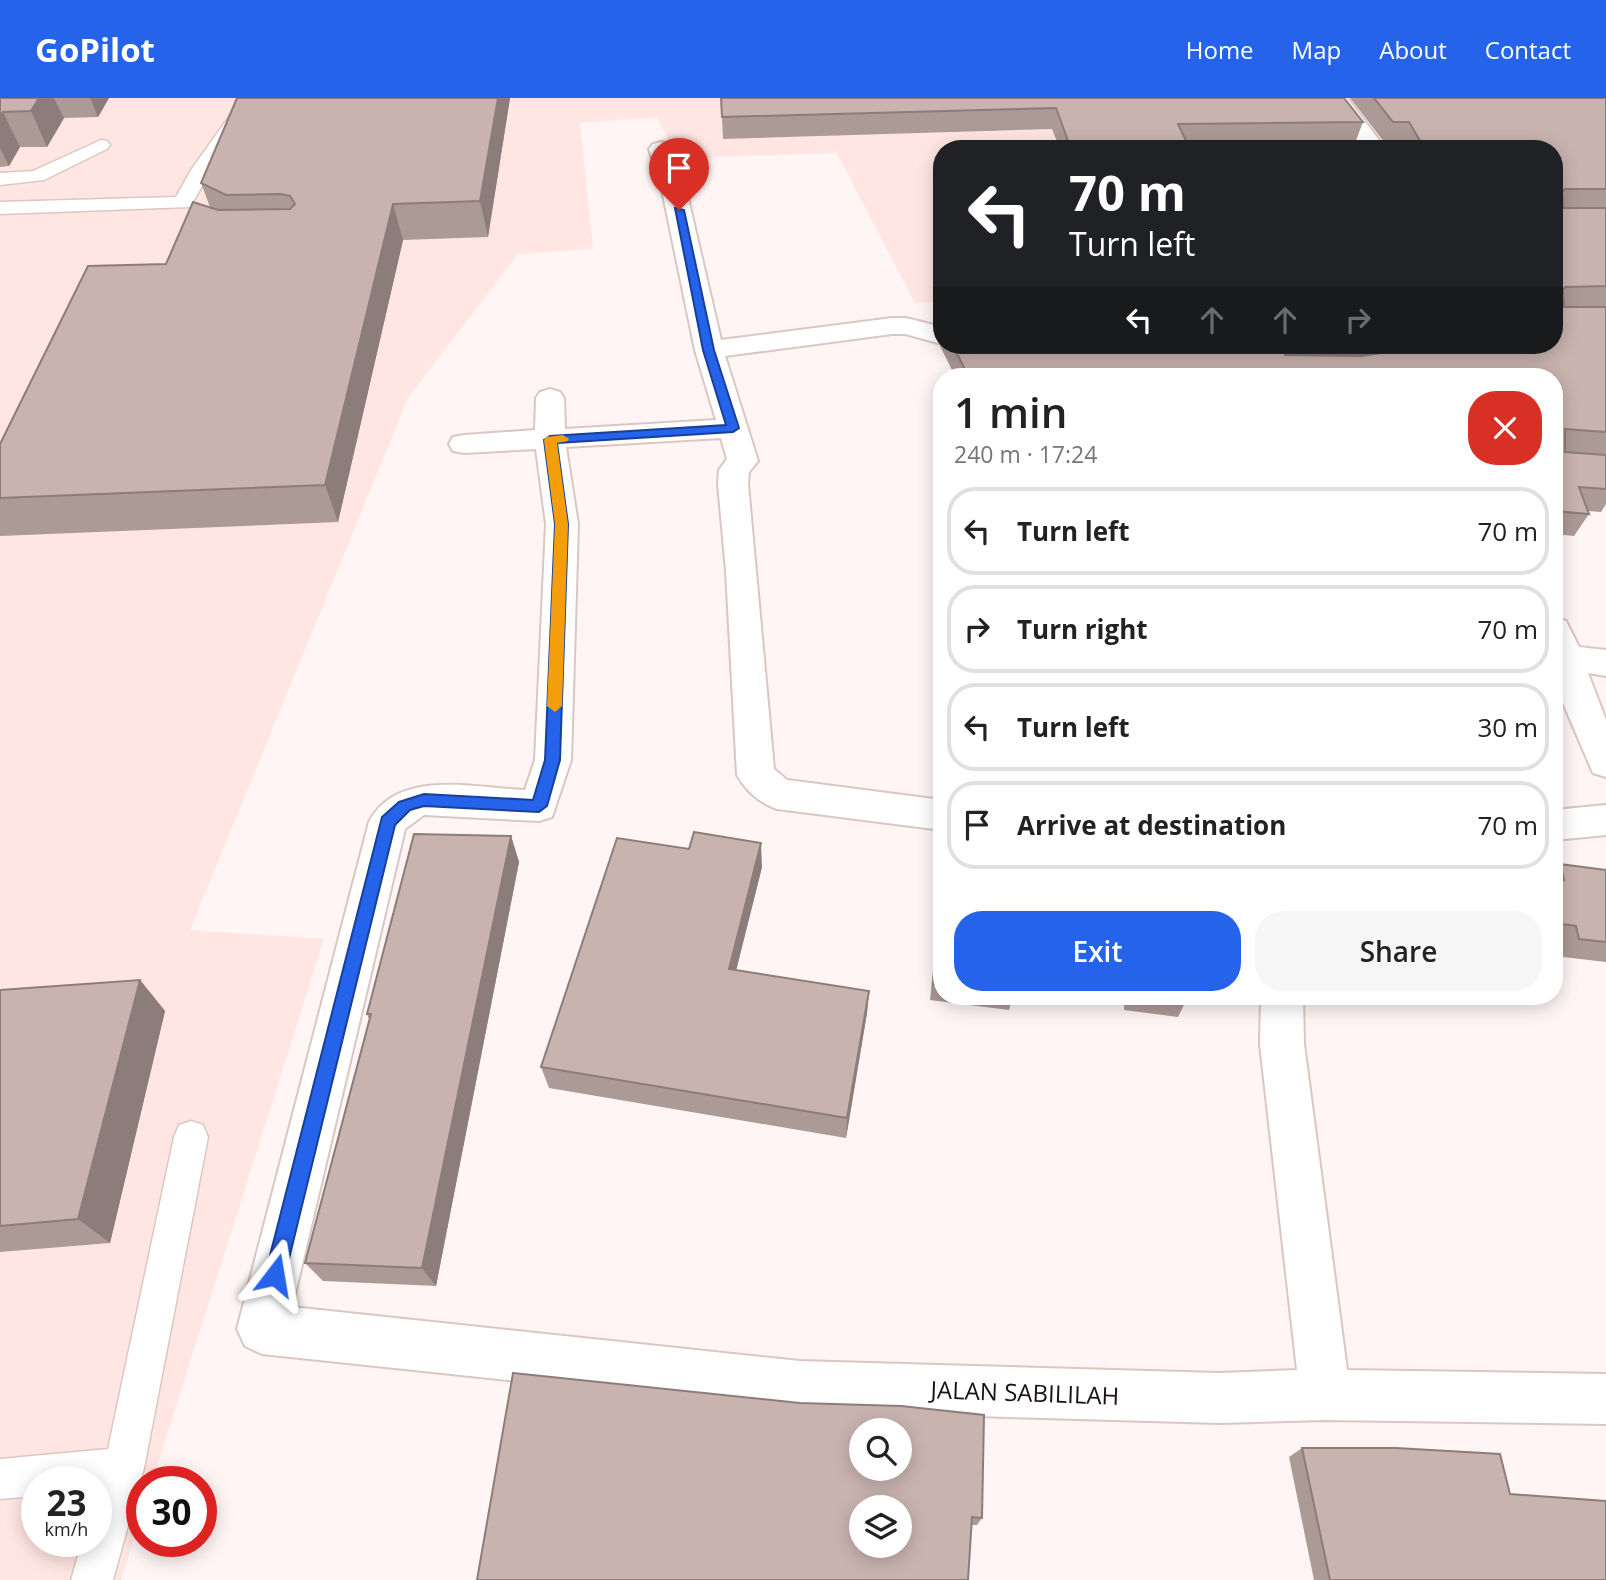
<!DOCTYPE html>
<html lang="en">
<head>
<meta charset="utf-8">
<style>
  body { margin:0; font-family:"Open Sans",sans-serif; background:#f6f6f6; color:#222; height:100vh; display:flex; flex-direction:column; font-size:26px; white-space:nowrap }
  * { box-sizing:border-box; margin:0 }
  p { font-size:23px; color:#767676 }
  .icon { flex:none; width:38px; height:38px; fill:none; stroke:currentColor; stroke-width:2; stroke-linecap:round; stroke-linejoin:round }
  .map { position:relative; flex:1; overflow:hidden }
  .panel { position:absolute; left:933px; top:270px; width:630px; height:637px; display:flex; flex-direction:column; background:#fff; border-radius:28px; box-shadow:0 4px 18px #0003 }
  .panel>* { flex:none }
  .hud { position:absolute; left:933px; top:42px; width:630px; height:214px; border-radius:28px; box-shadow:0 4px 18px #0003; background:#202124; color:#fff; overflow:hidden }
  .controls { position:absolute; left:849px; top:1320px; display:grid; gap:14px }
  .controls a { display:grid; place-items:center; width:63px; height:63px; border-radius:50%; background:#fff; box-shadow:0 4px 18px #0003; font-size:35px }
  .speed { position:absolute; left:21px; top:1368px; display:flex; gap:14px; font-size:35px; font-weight:700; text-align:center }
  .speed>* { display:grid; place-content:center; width:91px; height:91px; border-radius:50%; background:#fff; box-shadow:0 4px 18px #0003; line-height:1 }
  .speed small { font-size:18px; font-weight:400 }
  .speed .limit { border:10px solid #d22; background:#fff; color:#111 }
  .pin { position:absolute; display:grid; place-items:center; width:60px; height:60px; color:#fff; margin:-72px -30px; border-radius:50% 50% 50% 0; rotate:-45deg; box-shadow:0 0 7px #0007 }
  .pin .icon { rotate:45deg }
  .me { position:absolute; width:77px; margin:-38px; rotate:14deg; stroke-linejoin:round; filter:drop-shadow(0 0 5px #0008) }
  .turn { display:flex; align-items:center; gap:24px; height:147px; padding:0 21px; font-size:32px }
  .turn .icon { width:91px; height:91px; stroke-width:2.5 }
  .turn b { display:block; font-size:49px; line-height:60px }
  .lanes { display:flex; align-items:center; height:66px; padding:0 21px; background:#0003; justify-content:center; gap:35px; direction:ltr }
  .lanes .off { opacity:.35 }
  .round { display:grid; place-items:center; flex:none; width:74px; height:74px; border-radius:28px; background:#f6f6f6 }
  .headline { display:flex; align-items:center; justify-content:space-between; height:119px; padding:0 21px }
  h1 { font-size:42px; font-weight:600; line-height:52px }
  .cta { display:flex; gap:14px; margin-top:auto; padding:14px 21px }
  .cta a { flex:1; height:80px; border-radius:28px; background:#2563eb; color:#fff; font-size:28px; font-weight:600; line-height:80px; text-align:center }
  .cta a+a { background:#f6f6f6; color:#222 }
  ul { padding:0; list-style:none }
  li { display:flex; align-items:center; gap:21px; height:88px; margin:0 14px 10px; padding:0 7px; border:4px solid #e0e0e0; border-radius:28px }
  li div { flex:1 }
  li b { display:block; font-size:26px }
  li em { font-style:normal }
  header { display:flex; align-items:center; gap:42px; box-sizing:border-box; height:98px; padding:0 35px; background:#2563eb; color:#fff }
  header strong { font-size:33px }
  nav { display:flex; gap:38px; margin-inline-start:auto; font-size:24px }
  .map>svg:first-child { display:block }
</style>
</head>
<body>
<header>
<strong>GoPilot</strong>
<nav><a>Home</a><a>Map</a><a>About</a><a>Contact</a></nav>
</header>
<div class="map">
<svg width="1606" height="1482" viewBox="0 0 1606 1482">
  <rect width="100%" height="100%" fill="#fef5f4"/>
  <path fill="#ffe6e2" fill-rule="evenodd" d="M 0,0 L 1190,0 L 1214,51 L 942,51 L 941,204 L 915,205 L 837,55 L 678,60 L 657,19 L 580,25 L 593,151 L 518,156 L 408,300 L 190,832 L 324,841 L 152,1384 L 142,1384 L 142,1415 L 121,1482 L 0,1482 ZM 37,1384 L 96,1384 L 96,1444 L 37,1444 Z"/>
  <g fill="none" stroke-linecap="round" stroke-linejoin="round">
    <g stroke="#dcc6c2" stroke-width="3">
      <g id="service">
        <path d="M 257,0 L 312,0 C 302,10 270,4 254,13 C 232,25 204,87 190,109 L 0,116 L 0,104 L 176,99 L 191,72 L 236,9 Z"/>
        <path d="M 101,42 L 107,43 L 110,47 L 107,51 L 44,82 L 0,87 L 0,75 L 33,73 Z"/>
        <path d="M 191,1023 L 203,1027 L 208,1039 L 144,1370 L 113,1482 L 71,1482 L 82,1444 L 96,1444 L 96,1384 L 37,1384 L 37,1398 L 0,1401 L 0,1361 L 108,1351 L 174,1039 L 179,1027 Z"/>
      </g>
    </g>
    <g stroke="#dcc6c2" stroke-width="4">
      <g id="minor">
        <path d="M 1324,0 L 1347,0 L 1386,51 L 1363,51 Z"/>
        <path d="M 661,44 L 669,46 L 673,51 L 685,87 L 721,242 L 892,220 L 906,220 L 942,229 L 942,246 L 905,236 L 892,236 L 725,258 L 758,363 L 749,374 L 748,386 L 774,671 L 787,682 L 942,702 L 942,732 L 777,711 C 760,705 746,693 737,677 L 726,473 L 718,386 L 719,372 L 727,361 L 721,340 L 566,349 L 578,426 L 571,662 L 552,719 L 539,723 L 424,717 L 405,731 L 292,1209 L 800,1263 L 1220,1275 L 1297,1272 L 1260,946 L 1261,898 L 1303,898 L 1304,946 L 1347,1272 L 1606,1276 L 1606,1326 L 1325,1322 L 1220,1325 L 800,1313 L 262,1256 L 245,1248 L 237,1231 L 369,724 C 397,670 475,690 525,692 L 535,662 L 546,426 L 536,351 L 464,355 L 453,353 L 449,346 L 453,339 L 464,337 L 535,332 L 536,300 L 540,294 L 550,291 L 560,294 L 564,300 L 565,331 L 716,322 L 695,252 L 661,87 L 649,51 L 653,46 Z"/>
        <path d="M 1554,520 L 1566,523 L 1579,549 L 1606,552 L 1606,578 L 1588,575 L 1606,622 L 1606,679 L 1593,675 L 1554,584 Z"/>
        <path d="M 1606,707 L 1606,737 L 1554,742 L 1554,712 Z"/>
      </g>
    </g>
    <use href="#service" fill="#fff" fill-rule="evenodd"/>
    <use href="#minor" fill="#fff" fill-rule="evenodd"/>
  </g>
  <g fill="#ac9a96">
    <path d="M 0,0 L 109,0 L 98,19 L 64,20 L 47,49 L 20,49 L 9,68 L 0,69 Z"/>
    <path d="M 510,0 L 488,139 L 403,142 L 338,424 L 0,438 L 0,346 L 166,166 L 210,109 L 201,85 Z"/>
    <path d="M 721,0 L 1344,0 L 1363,24 L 1355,45 L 1189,47 L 1190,51 L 1060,51 L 1052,31 L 723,41 Z"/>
    <path d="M 1350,0 L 1606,0 L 1606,406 L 1601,414 L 1588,413 L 1589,416 L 1574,438 L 1554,436 L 1554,278 L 955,278 L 940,248 L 942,237 L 942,247 L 1554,247 L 1554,51 L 1404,51 L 1401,45 L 1385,45 Z"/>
    <path d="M 511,738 L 519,764 L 436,1188 L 323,1183 L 305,1165 L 369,921 L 367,916 Z"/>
    <path d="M 1560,766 L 1606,772 L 1606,864 L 1563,859 L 1559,845 L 1554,845 L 1554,774 Z"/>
    <path d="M 762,769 L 736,872 L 869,893 L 867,915 L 846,1040 L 549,990 L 541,969 Z"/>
    <path d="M 942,785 L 942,898 L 1013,898 L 1009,912 L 930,902 Z"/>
    <path d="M 140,882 L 165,913 L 110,1145 L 0,1154 L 0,892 Z"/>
    <path d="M 1097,898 L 1186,898 L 1186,903 L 1178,919 L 1124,912 L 1124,901 Z"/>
    <path d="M 513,1275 L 982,1420 L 977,1427 L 971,1427 Z"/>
    <path d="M 1302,1350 L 1510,1396 L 1606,1482 L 1314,1482 L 1289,1359 Z"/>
  </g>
  <g fill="#8c7d7a">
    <path d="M 39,0 L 54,0 L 64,20 L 47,49 L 31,13 Z"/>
    <path d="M 90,0 L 109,0 L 98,19 Z"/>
    <path d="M 498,0 L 510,0 L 488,139 L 480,103 Z"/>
    <path d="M 3,14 L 20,49 L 9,68 L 0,50 L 0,19 Z"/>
    <path d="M 393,106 L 403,142 L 338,424 L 325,387 Z"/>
    <path d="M 1290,247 L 1416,247 L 1415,250 L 1282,269 L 1285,257 Z"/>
    <path d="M 511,738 L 519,764 L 436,1188 L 422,1170 Z"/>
    <path d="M 761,745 L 762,769 L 731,893 L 729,871 Z"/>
    <path d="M 140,882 L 165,913 L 110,1145 L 78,1121 Z"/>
    <path d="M 869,893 L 867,915 L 846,1040 L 847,1020 Z"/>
  </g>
  <g fill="#c8b3af" stroke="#8c7d7a" stroke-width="2" fill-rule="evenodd">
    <path d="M 0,0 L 39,0 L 31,13 L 3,14 L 0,19 Z"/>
    <path d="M 237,0 L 498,0 L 480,103 L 393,106 L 325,387 L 0,400 L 0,346 L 88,168 L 166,166 L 193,104 L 218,112 L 290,111 L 295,106 L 290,98 L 281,96 L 226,97 L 201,85 Z"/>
    <path d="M 721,0 L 1344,0 L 1363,24 L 1178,26 L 1190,51 L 1071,51 L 1056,10 L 722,19 Z"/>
    <path d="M 1374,0 L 1606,0 L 1606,91 L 1565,91 L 1562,94 L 1563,110 L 1606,110 L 1606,188 L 1565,189 L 1563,192 L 1564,209 L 1606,209 L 1606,334 L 1565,331 L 1565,354 L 1606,357 L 1606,391 L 1579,389 L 1589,416 L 1554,413 L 1554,278 L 968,278 L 953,247 L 1292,247 L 1290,247 L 1285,257 L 1361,258 L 1436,247 L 1554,247 L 1554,51 L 1425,51 L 1409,24 L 1393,24 Z"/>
    <path d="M 694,734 L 761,745 L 729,871 L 869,893 L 847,1020 L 541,969 L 617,740 L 689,751 Z"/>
    <path d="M 414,736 L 511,738 L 422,1170 L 305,1165 L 371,916 L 367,916 Z"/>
    <path d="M 1560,766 L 1606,772 L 1606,844 L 1579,841 L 1576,828 L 1554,825 L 1554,781 L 1564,782 Z"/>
    <path d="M 942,795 L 942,887 L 933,886 Z"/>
    <path d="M 140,882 L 78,1121 L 0,1128 L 0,892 Z"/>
    <path d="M 1141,898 L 1186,898 L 1186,903 Z"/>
    <path d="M 513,1275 L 800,1305 L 901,1308 L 984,1317 L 982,1420 L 972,1419 L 968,1482 L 477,1482 ZM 861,1332 L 900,1332 L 900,1370 L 861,1370 ZM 861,1409 L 900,1409 L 900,1447 L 861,1447 Z"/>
    <path d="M 1302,1350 L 1396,1350 L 1500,1356 L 1510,1396 L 1606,1403 L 1606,1482 L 1330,1482 Z"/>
  </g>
  <path fill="#2563eb" stroke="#184099" stroke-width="2" d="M 675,110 L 684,112 L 714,252 L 739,330 L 733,334 L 557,345 L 568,426 L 560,662 L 547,708 L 539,714 L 424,708 L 410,712 L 395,727 L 285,1177 L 282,1184 L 275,1187 L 268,1184 L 265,1177 L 382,719 L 399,704 L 424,696 L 533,702 L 545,662 L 555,426 L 544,342 L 550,338 L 726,327 L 703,252 Z"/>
  <path fill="#f59e0b" d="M 563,337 L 569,341 L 568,343 L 557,345 L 568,426 L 562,608 L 555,614 L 547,608 L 555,426 L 544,342 L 546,339 Z"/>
  <g text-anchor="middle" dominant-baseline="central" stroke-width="5" stroke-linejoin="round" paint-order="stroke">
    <g font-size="24" fill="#1b1312" stroke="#fff">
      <text transform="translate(1025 1294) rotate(2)">JALAN SABILILAH</text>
    </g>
  </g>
</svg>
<div class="controls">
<a><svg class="icon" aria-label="search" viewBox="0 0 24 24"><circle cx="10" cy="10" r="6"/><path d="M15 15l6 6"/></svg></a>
<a><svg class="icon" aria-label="layers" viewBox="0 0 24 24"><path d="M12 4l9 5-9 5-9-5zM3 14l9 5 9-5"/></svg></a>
</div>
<div class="speed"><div>23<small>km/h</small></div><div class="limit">30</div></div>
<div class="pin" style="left:679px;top:112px;background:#d93025"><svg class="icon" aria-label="arrive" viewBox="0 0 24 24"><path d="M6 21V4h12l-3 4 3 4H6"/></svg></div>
<svg class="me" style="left:275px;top:1177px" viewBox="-20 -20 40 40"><path d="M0-17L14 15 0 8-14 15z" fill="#2563eb" stroke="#fff" stroke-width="4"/></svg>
<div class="hud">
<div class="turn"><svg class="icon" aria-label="left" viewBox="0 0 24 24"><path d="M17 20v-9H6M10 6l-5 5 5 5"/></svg><div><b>70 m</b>Turn left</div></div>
<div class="lanes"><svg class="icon" aria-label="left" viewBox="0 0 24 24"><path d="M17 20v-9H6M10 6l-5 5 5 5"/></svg><svg class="icon off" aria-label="ahead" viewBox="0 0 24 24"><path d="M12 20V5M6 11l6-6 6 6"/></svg><svg class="icon off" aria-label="ahead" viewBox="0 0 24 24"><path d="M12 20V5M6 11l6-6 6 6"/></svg><svg class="icon off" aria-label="right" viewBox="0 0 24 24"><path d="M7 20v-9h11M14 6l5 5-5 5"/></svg></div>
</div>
<section class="panel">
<div class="headline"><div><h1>1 min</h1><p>240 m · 17:24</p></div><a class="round" style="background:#d93025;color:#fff"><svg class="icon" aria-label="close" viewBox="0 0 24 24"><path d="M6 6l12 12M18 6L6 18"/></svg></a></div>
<ul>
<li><svg class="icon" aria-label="left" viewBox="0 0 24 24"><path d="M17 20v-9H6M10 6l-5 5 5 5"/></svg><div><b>Turn left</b></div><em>70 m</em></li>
<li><svg class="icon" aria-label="right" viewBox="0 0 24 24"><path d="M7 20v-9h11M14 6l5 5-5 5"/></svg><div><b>Turn right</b></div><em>70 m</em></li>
<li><svg class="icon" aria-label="left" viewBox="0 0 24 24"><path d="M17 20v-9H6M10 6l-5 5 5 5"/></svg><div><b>Turn left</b></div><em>30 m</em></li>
<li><svg class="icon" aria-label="arrive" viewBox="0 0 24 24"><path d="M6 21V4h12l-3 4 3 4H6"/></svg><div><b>Arrive at destination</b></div><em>70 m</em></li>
</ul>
<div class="cta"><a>Exit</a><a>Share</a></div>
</section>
</div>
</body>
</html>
